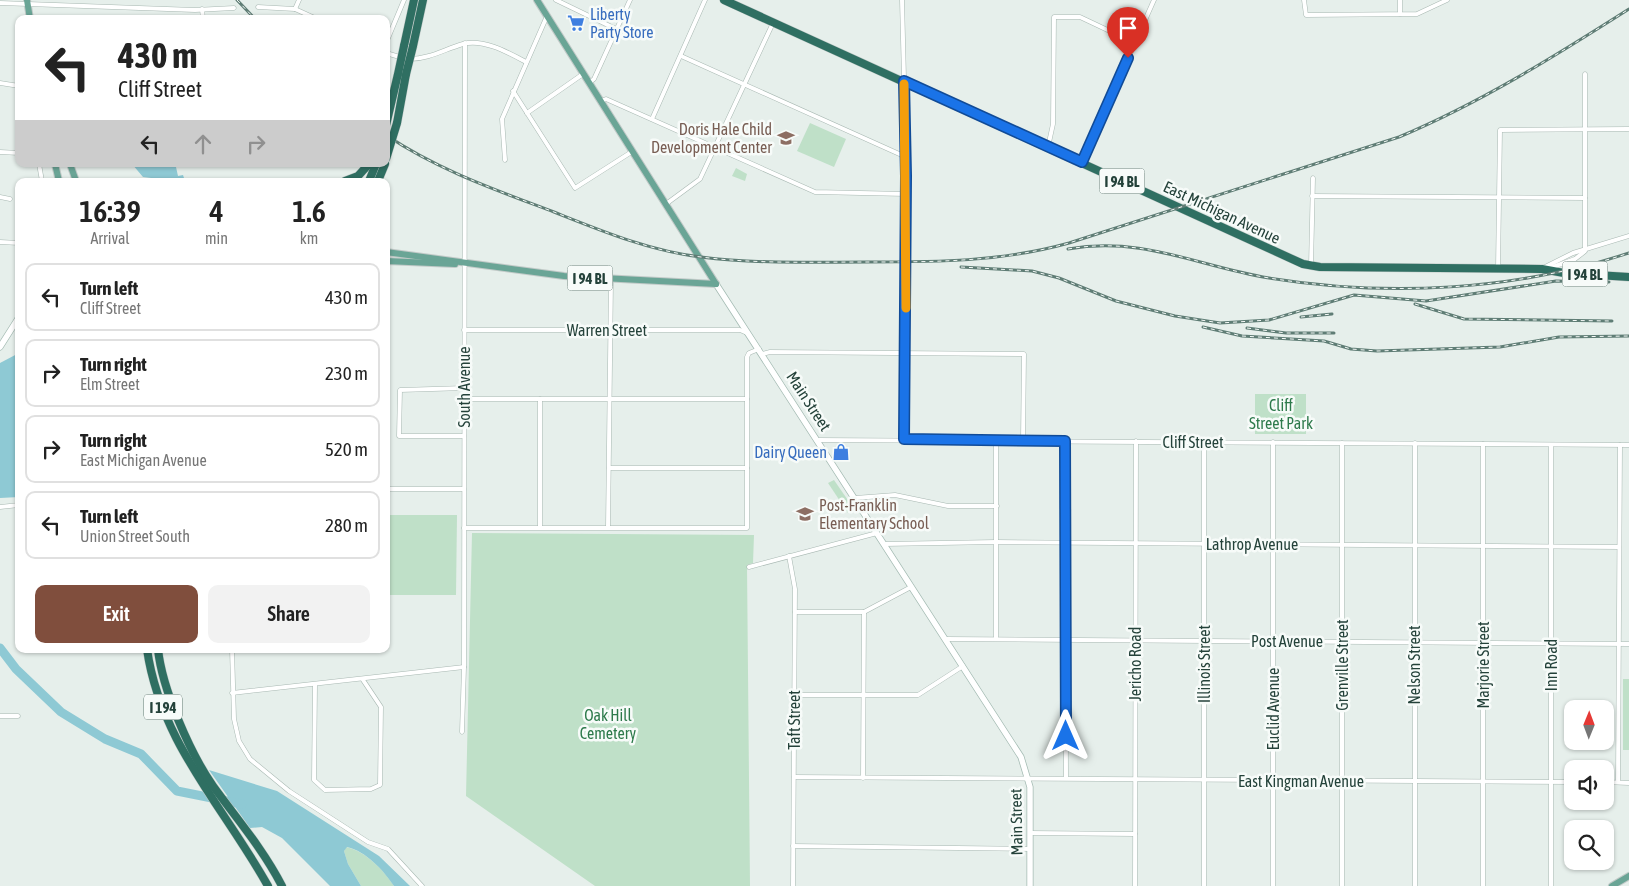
<!DOCTYPE html>
<html lang="en">
<head>
<meta charset="utf-8">
<style>
  body { margin:0; font-family:"Asap Condensed",sans-serif; background:#f2f2f2; color:#222; height:100vh; display:flex; flex-direction:column; font-size:19px; white-space:nowrap }
  * { box-sizing:border-box; margin:0 }
  p { font-size:16px; color:#767676 }
  .icon { flex:none; width:28px; height:28px; fill:none; stroke:currentColor; stroke-width:2; stroke-linecap:round; stroke-linejoin:round }
  .map { position:relative; flex:1; overflow:hidden }
  .panel { position:absolute; left:15px; top:178px; width:375px; height:475px; display:flex; flex-direction:column; background:#fff; border-radius:10px; box-shadow:0 1px 4px #0004 }
  .panel>* { flex:none }
  .banner { position:absolute; left:15px; top:15px; width:375px; height:152px; border-radius:10px; box-shadow:0 1px 4px #0004; background:#fff; color:#222; overflow:hidden }
  .needle { width:32px; rotate:1deg }
  .tools { position:absolute; left:1564px; top:700px; display:grid; gap:10px }
  .tools a { display:grid; place-items:center; width:50px; height:50px; border-radius:10px; background:#fff; box-shadow:0 1px 4px #0004; font-size:25px }
  .pin { position:absolute; display:grid; place-items:center; width:42px; height:42px; color:#fff; margin:-51px -21px; border-radius:50% 50% 50% 0; rotate:-45deg; box-shadow:0 0 5px #0007 }
  .pin .icon { rotate:45deg }
  .me { position:absolute; width:55px; margin:-28px; rotate:0deg; stroke-linejoin:round; filter:drop-shadow(0 0 4px #0008) }
  .turn { display:flex; align-items:center; gap:18px; height:105px; padding:0 20px; font-size:22px }
  .turn .icon { width:65px; height:65px; stroke-width:2.5 }
  .turn b { display:block; font-size:35px; line-height:42px }
  .lanes { display:flex; align-items:center; height:48px; padding:0 20px; background:#0003; justify-content:center; gap:25px; direction:ltr }
  .lanes .off { opacity:.35 }
  .eta { display:flex; justify-content:space-evenly; align-items:center; height:85px; text-align:center }
  .eta b { font-size:30px; font-weight:600; line-height:35px }
  .action { display:flex; gap:10px; margin-top:auto; padding:10px 20px }
  .action a { flex:1; height:58px; border-radius:10px; background:#804e3d; color:#fff; font-size:20px; font-weight:600; line-height:58px; text-align:center }
  .action a+a { background:#f2f2f2; color:#222 }
  ul { padding:0; list-style:none }
  li { display:flex; align-items:center; gap:15px; height:68px; margin:0 10px 8px; padding:0 10px; border:2px solid #e0e0e0; border-radius:10px }
  li div { flex:1 }
  li b { display:block; font-size:19px }
  li em { font-style:normal }
  .map>svg:first-child { display:block }
</style>
</head>
<body>
<div class="map">
<svg width="1629" height="886" viewBox="0 0 1629 886">
  <rect width="100%" height="100%" fill="#e6efeb"/>
  <g fill="#bfe0c8">
    <path d="M 810,123 L 846,139 L 834,167 L 797,151 Z"/>
    <path d="M 736,168 L 747,174 L 745,181 L 732,176 Z"/>
    <rect x="1255" y="394" width="51" height="40"/>
    <path d="M 834,480 L 854,509 L 848,513 L 828,483 Z"/>
    <path d="M 386,515 L 457,515 L 456,595 L 386,595 Z"/>
    <path d="M 472,533 L 754,535 L 753,563 L 747,565 L 750,886 L 595,886 L 466,796 Z"/>
    <rect x="1623" y="679" width="6" height="71"/>
    <path d="M 346,847 C 366,851 384,871 394,886 L 361,886 L 348,864 L 344,851 Z"/>
  </g>
  <g fill="#8ec9d4">
    <path d="M 132,164 L 170,164 L 176,167 L 178,176 L 183,175 L 185,181 L 152,181 L 151,178 L 143,177 Z"/>
    <path d="M 19,353 L 19,497 L 0,498 L 0,363 Z"/>
    <path d="M 209,770 L 277,791 L 379,856 L 410,886 L 394,886 C 384,871 366,851 347,847 L 344,851 L 348,864 L 361,886 L 330,886 L 282,838 L 262,827 L 250,828 Z"/>
  </g>
  <path fill="#e6efeb" d="M 48,0 L 62,0 L 61,13 L 47,12 Z"/>
  <g fill="none" stroke-linecap="round" stroke-linejoin="round">
    <path stroke="#8ec9d4" stroke-width="9" d="M 0,648 L 16,669 L 61,712 L 105,739 L 141,754 L 177,791 L 242,804"/>
    <g stroke="#a8b8b2" stroke-width="5">
      <g id="street">
        <path d="M 556,0 L 616,29"/>
        <path d="M 902,0 L 906,157 L 904,439"/>
        <path d="M 1304,0 L 1306,15 L 1417,14 L 1447,0"/>
        <path d="M 0,3 L 195,10 L 234,8"/>
        <path d="M 258,7 L 295,9 L 317,19"/>
        <path d="M 202,9 L 203,19"/>
        <path d="M 295,9 L 299,0"/>
        <path d="M 1400,14 L 1400,0"/>
        <path d="M 386,43 L 404,0"/>
        <path d="M 386,53 L 403,58"/>
        <path d="M 681,56 L 906,157"/>
        <path d="M 410,59 C 429,59 445,49 463,44 C 483,38 509,53 526,62"/>
        <path d="M 0,83 L 19,86"/>
        <path d="M 589,83 L 594,79 L 630,0"/>
        <path d="M 513,91 L 575,188 L 633,151"/>
        <path d="M 601,101 L 606,99 L 815,192 L 906,194"/>
        <path d="M 527,113 L 583,74"/>
        <path d="M 652,119 L 705,0"/>
        <path d="M 1048,147 L 1053,124 L 1054,17 L 1080,17 L 1135,43"/>
        <path d="M 0,152 L 19,153"/>
        <path d="M 505,160 L 502,119 L 547,16"/>
        <path d="M 1082,162 L 1154,0"/>
        <path d="M 39,164 L 42,181"/>
        <path d="M 1312,196 L 1585,198"/>
        <path d="M 0,197 L 10,199"/>
        <path d="M 666,204 L 700,179 L 773,23"/>
        <path d="M 0,242 L 19,243"/>
        <path d="M 1585,251 L 1585,74"/>
        <path d="M 1311,266 L 1313,178"/>
        <path d="M 1543,268 L 1573,253 L 1629,236"/>
        <path d="M 1550,268 L 1575,259 L 1584,252"/>
        <path d="M 1498,269 L 1500,130 L 1629,129"/>
        <path d="M 464,330 L 740,330 L 747,333"/>
        <path d="M 762,354 L 770,352 L 1024,354 L 1023,440"/>
        <path d="M 465,399 L 747,399"/>
        <path d="M 464,436 L 399,436 L 400,390 L 465,388"/>
        <path d="M 817,440 L 1629,445"/>
        <path d="M 1065,441 L 1066,778"/>
        <path d="M 1204,442 L 1204,886"/>
        <path d="M 1483,444 L 1483,886"/>
        <path d="M 1551,445 L 1551,886"/>
        <path d="M 609,468 L 747,468"/>
        <path d="M 386,489 L 464,489"/>
        <path d="M 855,498 L 895,495 L 948,506 L 997,506"/>
        <path d="M 0,507 L 19,505"/>
        <path d="M 540,527 L 540,399"/>
        <path d="M 608,527 L 611,280"/>
        <path d="M 464,528 L 747,528 L 747,357 L 749,353 L 759,349"/>
        <path d="M 884,544 L 996,542 L 1619,547"/>
        <path d="M 789,556 L 795,589 L 793,886"/>
        <path d="M 749,567 L 877,533"/>
        <path d="M 795,612 L 864,612 L 911,587"/>
        <path d="M 996,638 L 996,440"/>
        <path d="M 946,639 L 1629,644"/>
        <path d="M 232,649 L 234,719 L 239,741 L 250,759 L 289,791 L 368,842 L 388,849 L 422,886"/>
        <path d="M 315,685 L 314,780 L 325,790 L 371,789 L 380,785 L 381,707 L 363,680"/>
        <path d="M 232,693 L 464,667"/>
        <path d="M 794,695 L 918,695 L 963,666"/>
        <path d="M 0,716 L 18,716"/>
        <path d="M 462,732 L 464,667 L 465,43"/>
        <path d="M 794,777 L 1572,782"/>
        <path d="M 863,778 L 864,612"/>
        <path d="M 1605,782 L 1629,783"/>
        <path d="M 1618,782 L 1620,445"/>
        <path d="M 1030,833 L 1135,834"/>
        <path d="M 793,846 L 1030,849"/>
        <path d="M 1135,886 L 1136,441"/>
        <path d="M 1273,886 L 1273,442"/>
        <path d="M 1342,886 L 1342,443"/>
        <path d="M 1415,886 L 1415,443"/>
      </g>
    </g>
    <g stroke="#a4bbb3" stroke-width="7">
      <g id="secondary">
        <path d="M 716,284 L 1021,757 L 1030,787 L 1030,886"/>
        <path d="M 0,347 L 19,317"/>
      </g>
    </g>
    <g stroke="#c2cac8" stroke-width="8">
      <g id="primary">
        <path d="M 27,0 L 30,19"/>
        <path d="M 537,0 L 716,284"/>
        <path d="M 55,164 L 59,181"/>
        <path d="M 70,164 L 76,181"/>
        <path d="M 386,252 L 564,276 L 716,284"/>
        <path d="M 386,261 L 455,264"/>
        <path d="M 1612,886 L 1629,876"/>
      </g>
    </g>
    <g stroke="#c2cac8" stroke-width="9">
      <g id="highway">
        <path d="M 724,0 L 1303,264 L 1320,267 L 1542,269 L 1564,273 L 1629,277"/>
        <path d="M 404,46 L 414,0"/>
        <path d="M 413,46 L 423,0"/>
        <path d="M 397,123 L 406,74"/>
        <path d="M 386,125 L 398,74"/>
        <path d="M 345,181 L 358,176 L 369,164"/>
        <path d="M 369,181 L 376,164"/>
        <path d="M 378,181 L 385,164"/>
        <path d="M 147,649 C 160,742 224,807 268,886"/>
        <path d="M 158,649 C 162,689 190,753 213,786 C 237,819 263,849 282,886"/>
      </g>
    </g>
    <use href="#street" stroke="#fff" stroke-width="4"/>
    <use href="#secondary" stroke="#fff" stroke-width="5.5"/>
    <use href="#primary" stroke="#6aa596" stroke-width="6"/>
    <use href="#highway" stroke="#2f6f62" stroke-width="8"/>
    <g stroke="#5f7d75" stroke-width="3">
      <g id="rail">
        <path d="M 237,0 L 255,19"/>
        <path d="M 386,135 C 438,170 496,190 554,212 C 602,231 650,251 701,257 C 756,264 812,262 867,262 C 936,262 1001,262 1069,243 L 1399,137 C 1480,103 1555,56 1629,9"/>
        <path d="M 1068,249 C 1143,236 1197,266 1269,278 C 1388,297 1514,291 1629,253"/>
        <path d="M 961,267 L 1032,271 L 1059,278 L 1116,301 L 1175,316 L 1220,323 L 1269,320 L 1354,295 L 1426,301 L 1556,281 L 1609,282"/>
        <path d="M 1415,304 L 1464,319 L 1612,321"/>
        <path d="M 1301,317 L 1332,314"/>
        <path d="M 1203,327 L 1242,336 L 1324,341 L 1351,349 L 1377,351 L 1500,347 L 1559,337 L 1629,336"/>
        <path d="M 1247,328 L 1286,333 L 1334,333"/>
      </g>
    </g>
    <use href="#rail" stroke="#f7fbf9" stroke-width="1" stroke-dasharray="4" stroke-linecap="butt"/>
    <g stroke="#c2cac8" stroke-width="9" stroke-linecap="butt">
      <g id="highway-bridge">
        <path d="M 398,74 L 404,46"/>
        <path d="M 406,74 L 413,46"/>
        <path d="M 386,159 L 397,123"/>
      </g>
    </g>
    <use href="#highway-bridge" stroke="#2f6f62" stroke-width="8"/>
  </g>
  <g fill="none" stroke-linecap="round" stroke-linejoin="round">
    <g stroke="#114b97" stroke-width="12">
      <path id="route" d="M 1066,736 L 1065,441 L 904,439 L 906,176 L 904,81 L 1082,162 L 1128,58"/>
    </g>
    <use href="#route" stroke="#1a73e8" stroke-width="9"/>
    <path stroke="#f59e0b" stroke-width="9" d="M 904,84 L 906,308"/>
  </g>
  <defs>
    <g id="supermarket-bare" transform="scale(1.35)"><path d="M-6-5.5h2.5l.6 2H6L4.5 2H-2.5L-4.4-4H-6ZM-1.5 3.2a1.3 1.3 0 1 0 .1 0ZM3 3.2a1.3 1.3 0 1 0 .1 0Z" fill="#3f7fe0" stroke="#f7fbf9" stroke-width="2.5" paint-order="stroke"/></g>
    <g id="school-bare" transform="scale(1.35)"><path d="M0-5L7-2L0 1L-7-2ZM-4 1L0 2.5L4 1V4Q0 6-4 4Z" fill="#8d6e63" stroke="#f7fbf9" stroke-width="2.5" paint-order="stroke"/></g>
    <g id="shop-bare" transform="scale(1.35)"><path d="M-5-2.5h2.3a2.7 3.5 0 0 1 5.4 0H5L5.5 6h-11ZM-1.5-2.5h3a1.5 2.3 0 0 0-3 0Z" fill="#3f7fe0" stroke="#f7fbf9" stroke-width="2.5" paint-order="stroke"/></g>
  </defs>
  <g fill-rule="evenodd">
    <use href="#supermarket-bare" x="576" y="23"/>
    <use href="#school-bare" x="786" y="138"/>
    <use href="#shop-bare" x="841" y="452"/>
    <use href="#school-bare" x="805" y="514"/>
  </g>
  <g text-anchor="middle" dominant-baseline="central" stroke-width="5" stroke-linejoin="round" paint-order="stroke">
    <g fill="#f7fbf9" stroke="#637a73" stroke-width="1">
      <rect x="1099.5" y="168.5" width="45" height="25" rx="4"/>
      <rect x="1562.5" y="261.5" width="45" height="25" rx="4"/>
      <rect x="567.5" y="265.5" width="45" height="25" rx="4"/>
      <rect x="144" y="694.5" width="38" height="25" rx="4"/>
    </g>
    <g font-size="15" font-weight="bold" fill="#24423a">
      <text x="1122" y="181">I 94 BL</text>
      <text x="1585" y="274">I 94 BL</text>
      <text x="590" y="278">I 94 BL</text>
      <text x="163" y="707">I 194</text>
    </g>
    <g font-size="16" fill="#366cbe" stroke="#f7fbf9" text-anchor="start">
      <text x="590" y="14">Liberty<tspan x="590" dy="18">Party Store</tspan></text>
      <text x="827" y="452" text-anchor="end">Dairy Queen</text>
    </g>
    <g font-size="16" fill="#785e54" stroke="#f7fbf9" text-anchor="end">
      <text x="772" y="129">Doris Hale Child<tspan x="772" dy="18">Development Center</tspan></text>
      <text x="819" y="505" text-anchor="start">Post-Franklin<tspan x="819" dy="18">Elementary School</tspan></text>
    </g>
    <g font-size="16" fill="#24423a" stroke="#f7fbf9">
      <text transform="translate(1222 212) rotate(25)">East Michigan Avenue</text>
      <text x="607" y="330">Warren Street</text>
      <text transform="translate(464 387) rotate(-90)">South Avenue</text>
      <text transform="translate(809 401) rotate(57)">Main Street</text>
      <text x="1193" y="442">Cliff Street</text>
      <text x="1252" y="544">Lathrop Avenue</text>
      <text x="1287" y="641">Post Avenue</text>
      <text transform="translate(1135 664) rotate(-90)">Jericho Road</text>
      <text transform="translate(1204 664) rotate(-90)">Illinois Street</text>
      <text transform="translate(1342 665) rotate(-90)">Grenville Street</text>
      <text transform="translate(1414 665) rotate(-90)">Nelson Street</text>
      <text transform="translate(1483 665) rotate(-90)">Marjorie Street</text>
      <text transform="translate(1551 665) rotate(-90)">Inn Road</text>
      <text transform="translate(1273 709) rotate(-90)">Euclid Avenue</text>
      <text transform="translate(794 720) rotate(-90)">Taft Street</text>
      <text x="1301" y="781">East Kingman Avenue</text>
      <text transform="translate(1016 822) rotate(-91)">Main Street</text>
    </g>
    <g font-size="16" fill="#2d7a4b" stroke="#f7fbf9">
      <text x="1281" y="405">Cliff<tspan x="1281" dy="18">Street Park</tspan></text>
      <text x="608" y="715">Oak Hill<tspan x="608" dy="18">Cemetery</tspan></text>
    </g>
  </g>
</svg>
<div class="tools">
<a><svg class="needle" viewBox="-14 -14 28 28"><path d="M0-13l5 13h-10z" fill="#e53935"/><path d="M0 13l5-13h-10z" fill="#767676"/></svg></a>
<a><svg class="icon" aria-label="sound" viewBox="0 0 24 24"><path d="M4 9h4l5-4v14l-5-4H4zM17 9q2 3 0 6"/></svg></a>
<a><svg class="icon" aria-label="search" viewBox="0 0 24 24"><circle cx="10" cy="10" r="6"/><path d="M15 15l6 6"/></svg></a>
</div>
<div class="pin" style="left:1128px;top:58px;background:#d93025"><svg class="icon" aria-label="arrive" viewBox="0 0 24 24"><path d="M6 21V4h12l-3 4 3 4H6"/></svg></div>
<svg class="me" style="left:1066px;top:736px" viewBox="-20 -20 40 40"><path d="M0-17L14 15 0 8-14 15z" fill="#1a73e8" stroke="#fff" stroke-width="4"/></svg>
<div class="banner">
<div class="turn"><svg class="icon" aria-label="left" viewBox="0 0 24 24"><path d="M17 20v-9H6M10 6l-5 5 5 5"/></svg><div><b>430 m</b>Cliff Street</div></div>
<div class="lanes"><svg class="icon" aria-label="left" viewBox="0 0 24 24"><path d="M17 20v-9H6M10 6l-5 5 5 5"/></svg><svg class="icon off" aria-label="ahead" viewBox="0 0 24 24"><path d="M12 20V5M6 11l6-6 6 6"/></svg><svg class="icon off" aria-label="right" viewBox="0 0 24 24"><path d="M7 20v-9h11M14 6l5 5-5 5"/></svg></div>
</div>
<section class="panel">
<div class="eta">
<div><b>16:39</b><p>Arrival</p></div>
<div><b>4</b><p>min</p></div>
<div><b>1.6</b><p>km</p></div>
</div>
<ul>
<li><svg class="icon" aria-label="left" viewBox="0 0 24 24"><path d="M17 20v-9H6M10 6l-5 5 5 5"/></svg><div><b>Turn left</b><p>Cliff Street</p></div><em>430 m</em></li>
<li><svg class="icon" aria-label="right" viewBox="0 0 24 24"><path d="M7 20v-9h11M14 6l5 5-5 5"/></svg><div><b>Turn right</b><p>Elm Street</p></div><em>230 m</em></li>
<li><svg class="icon" aria-label="right" viewBox="0 0 24 24"><path d="M7 20v-9h11M14 6l5 5-5 5"/></svg><div><b>Turn right</b><p>East Michigan Avenue</p></div><em>520 m</em></li>
<li><svg class="icon" aria-label="left" viewBox="0 0 24 24"><path d="M17 20v-9H6M10 6l-5 5 5 5"/></svg><div><b>Turn left</b><p>Union Street South</p></div><em>280 m</em></li>
</ul>
<div class="action"><a>Exit</a><a>Share</a></div>
</section>
</div>
</body>
</html>
